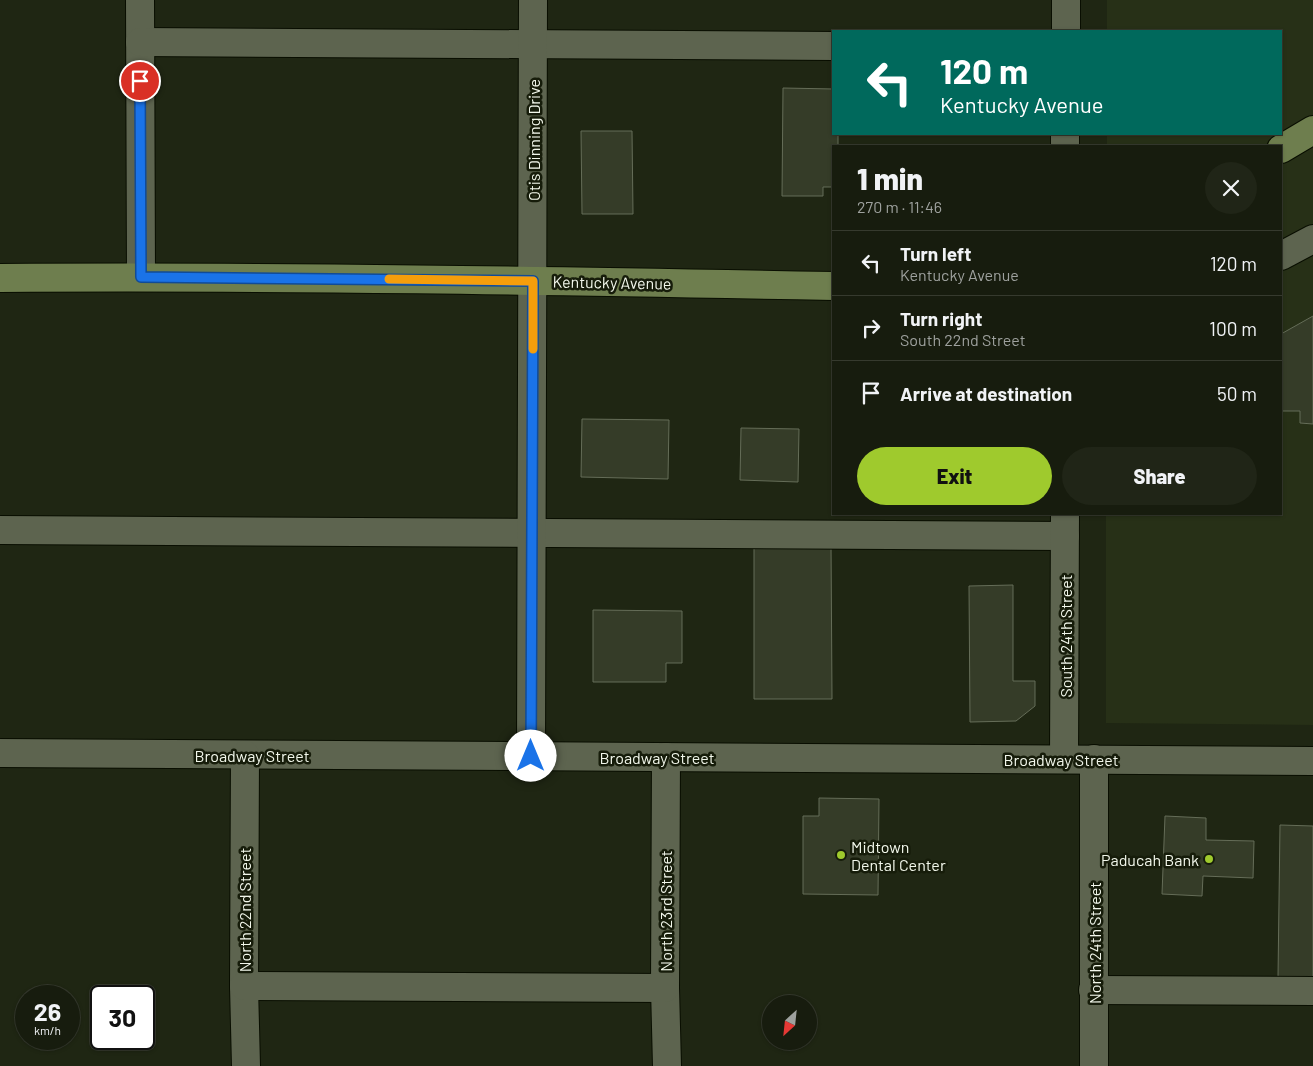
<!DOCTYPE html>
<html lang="en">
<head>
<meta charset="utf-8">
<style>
  body { margin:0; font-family:Barlow,sans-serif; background:#202517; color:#f1f3f6; height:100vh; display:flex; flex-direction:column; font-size:19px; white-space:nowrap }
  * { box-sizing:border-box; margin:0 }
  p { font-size:16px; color:#9ea19e }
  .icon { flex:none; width:28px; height:28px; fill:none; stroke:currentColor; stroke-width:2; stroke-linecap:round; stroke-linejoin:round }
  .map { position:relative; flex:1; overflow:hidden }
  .panel { position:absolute; left:832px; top:145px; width:450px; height:370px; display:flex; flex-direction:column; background:#171c0e; border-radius:0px; box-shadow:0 1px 4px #0004,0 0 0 1px #363a2e }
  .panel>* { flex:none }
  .banner { position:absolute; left:832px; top:30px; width:450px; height:105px; border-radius:0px; box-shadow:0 1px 4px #0004,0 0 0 1px #363a2e; background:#00695c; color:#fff; overflow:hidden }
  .needle { width:32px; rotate:207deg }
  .fabs { position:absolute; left:762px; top:995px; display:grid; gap:10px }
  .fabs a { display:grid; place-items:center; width:55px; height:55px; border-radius:50%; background:#171c0e; box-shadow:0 1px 4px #0004,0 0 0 1px #363a2e; font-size:25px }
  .speed { position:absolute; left:15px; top:985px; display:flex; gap:10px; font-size:25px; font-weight:700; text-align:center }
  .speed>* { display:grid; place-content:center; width:65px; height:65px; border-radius:50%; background:#171c0e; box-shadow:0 1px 4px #0004,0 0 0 1px #363a2e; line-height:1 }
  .speed small { font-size:12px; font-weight:400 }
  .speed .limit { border:2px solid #111; border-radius:8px; background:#fff; color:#111 }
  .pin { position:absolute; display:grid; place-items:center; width:42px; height:42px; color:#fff; margin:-21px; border:2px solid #fff; border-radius:50%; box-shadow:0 1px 5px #0007 }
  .me { position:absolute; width:55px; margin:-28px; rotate:0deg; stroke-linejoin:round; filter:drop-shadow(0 0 4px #0008) }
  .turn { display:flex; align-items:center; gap:18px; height:105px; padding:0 25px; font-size:22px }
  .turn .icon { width:65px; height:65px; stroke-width:2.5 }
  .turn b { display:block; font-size:35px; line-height:42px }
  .round { display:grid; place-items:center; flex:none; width:52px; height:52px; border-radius:26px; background:#202517 }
  .summary { display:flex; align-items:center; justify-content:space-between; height:85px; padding:0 25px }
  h1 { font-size:30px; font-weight:800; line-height:38px }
  .action { display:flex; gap:10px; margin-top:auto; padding:10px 25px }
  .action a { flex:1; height:58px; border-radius:30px; background:#9fca2d; color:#111; font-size:20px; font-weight:800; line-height:58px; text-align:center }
  .action a+a { background:#202517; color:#f1f3f6 }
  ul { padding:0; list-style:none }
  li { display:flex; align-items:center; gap:15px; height:65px; padding:0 25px; border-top:1px solid #363a2e }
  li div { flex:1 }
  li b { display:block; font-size:19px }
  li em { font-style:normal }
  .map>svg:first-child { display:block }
</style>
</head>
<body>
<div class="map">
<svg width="1313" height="1066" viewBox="0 0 1313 1066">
  <rect width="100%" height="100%" fill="#1f2613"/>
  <path fill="#273017" d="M 1107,0 L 1313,0 L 1313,725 L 1106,723 L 1106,514 L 1281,514 L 1281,146 L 1107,146 L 1107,134 L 1281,134 L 1281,31 L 1107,31 Z"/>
  <g fill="#353c28" stroke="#656d58">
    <path d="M 783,88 L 834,89 L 834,134 L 838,134 L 838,146 L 834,146 L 834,187 L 823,187 L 823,196 L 782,196 Z"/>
    <path d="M 581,131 L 632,131 L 633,214 L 582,214 Z"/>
    <path d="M 1313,316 L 1313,424 L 1300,423 L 1300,411 L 1281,411 L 1281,334 Z"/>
    <path d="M 582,419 L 669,420 L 668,479 L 581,477 Z"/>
    <path d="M 741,428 L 799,429 L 798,482 L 740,480 Z"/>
    <path d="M 754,542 L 831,543 L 832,699 L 754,699 Z"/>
    <path d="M 1013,585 L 1013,681 L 1035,681 L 1035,706 L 1016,721 L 970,722 L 969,586 Z"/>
    <path d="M 593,610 L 682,611 L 682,663 L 666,663 L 666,682 L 593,682 Z"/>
    <path d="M 819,798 L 879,799 L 878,895 L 803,894 L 803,816 L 819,816 Z"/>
    <path d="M 1165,816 L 1206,818 L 1206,840 L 1254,841 L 1253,878 L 1203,876 L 1202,896 L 1162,894 Z"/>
    <path d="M 1280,825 L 1313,826 L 1313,978 L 1278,977 Z"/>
  </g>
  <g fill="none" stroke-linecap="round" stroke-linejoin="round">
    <g stroke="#090e01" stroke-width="30">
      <g id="minor">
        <path d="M 140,0 L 141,277"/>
        <path d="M 1066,31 L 1066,0"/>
        <path d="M 140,42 L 834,46"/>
        <path d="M 1065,146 L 1065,134"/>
        <path d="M 1281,256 L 1313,239"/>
        <path d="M 0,530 L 1065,536"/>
        <path d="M 0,753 L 1313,761"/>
        <path d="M 245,755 L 244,986 L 246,1066"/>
        <path d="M 531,756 L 533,0"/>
        <path d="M 666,757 L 665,988 L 667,1066"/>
        <path d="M 1064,759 L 1065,514"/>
        <path d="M 244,986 L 665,988"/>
        <path d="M 1093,990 L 1313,991"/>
        <path d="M 1094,1066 L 1094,759"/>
      </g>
    </g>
    <g stroke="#090e01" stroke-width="30">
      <g id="major">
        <path d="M 1281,149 L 1313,130"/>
        <path d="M 0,278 C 278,276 556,281 834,286"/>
      </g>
    </g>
    <use href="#minor" stroke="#5d644f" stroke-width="28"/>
    <use href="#major" stroke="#6e7e4e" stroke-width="28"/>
  </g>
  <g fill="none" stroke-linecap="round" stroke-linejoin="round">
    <g stroke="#114b97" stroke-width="12">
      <path id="route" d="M 140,81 L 141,277 L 533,281 L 531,756"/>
    </g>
    <use href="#route" stroke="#1a73e8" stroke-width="9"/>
    <path stroke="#f59e0b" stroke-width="9" d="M 389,279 L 533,281 L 533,349"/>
  </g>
  <g fill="#9fca2d" stroke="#161c0a" stroke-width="2">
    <circle cx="841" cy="855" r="5"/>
    <circle cx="1209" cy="859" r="5"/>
  </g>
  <g text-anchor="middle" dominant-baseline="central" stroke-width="5" stroke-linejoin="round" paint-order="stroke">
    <g font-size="16" fill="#f2f7eb" stroke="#161c0a">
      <text transform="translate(533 140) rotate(-90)">Otis Dinning Drive</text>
      <text transform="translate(612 282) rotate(1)">Kentucky Avenue</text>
      <text transform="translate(1065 636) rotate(-90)">South 24th Street</text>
      <text x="252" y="755">Broadway Street</text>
      <text x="657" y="757">Broadway Street</text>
      <text x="1061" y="759">Broadway Street</text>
      <text transform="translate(244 910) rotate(-90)">North 22nd Street</text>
      <text transform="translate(665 911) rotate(-90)">North 23rd Street</text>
      <text transform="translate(1094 943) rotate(-90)">North 24th Street</text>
    </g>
    <g font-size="16" fill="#f2f7eb" stroke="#161c0a" text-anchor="start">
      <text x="851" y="846">Midtown<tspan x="851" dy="18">Dental Center</tspan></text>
      <text x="1199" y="859" text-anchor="end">Paducah Bank</text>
    </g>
  </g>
</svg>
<div class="fabs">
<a><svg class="needle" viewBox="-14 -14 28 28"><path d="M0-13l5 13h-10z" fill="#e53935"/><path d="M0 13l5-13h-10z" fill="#9ea19e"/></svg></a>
</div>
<div class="speed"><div>26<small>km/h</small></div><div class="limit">30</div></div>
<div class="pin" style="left:140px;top:81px;background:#d93025"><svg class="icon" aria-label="arrive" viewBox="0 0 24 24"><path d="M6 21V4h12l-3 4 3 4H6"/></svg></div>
<svg class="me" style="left:531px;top:756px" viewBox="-20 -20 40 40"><circle r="19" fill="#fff"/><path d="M0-13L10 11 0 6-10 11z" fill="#1a73e8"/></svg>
<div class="banner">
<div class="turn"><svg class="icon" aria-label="left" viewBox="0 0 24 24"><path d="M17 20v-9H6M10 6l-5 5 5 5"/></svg><div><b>120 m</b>Kentucky Avenue</div></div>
</div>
<section class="panel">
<div class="summary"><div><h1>1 min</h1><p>270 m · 11:46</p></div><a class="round"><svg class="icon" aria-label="close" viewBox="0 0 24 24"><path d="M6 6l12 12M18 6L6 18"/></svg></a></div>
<ul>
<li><svg class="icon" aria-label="left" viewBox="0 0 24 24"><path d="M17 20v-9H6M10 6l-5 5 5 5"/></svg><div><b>Turn left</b><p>Kentucky Avenue</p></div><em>120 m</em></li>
<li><svg class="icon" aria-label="right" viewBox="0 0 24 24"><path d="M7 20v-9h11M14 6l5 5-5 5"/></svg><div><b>Turn right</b><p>South 22nd Street</p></div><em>100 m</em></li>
<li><svg class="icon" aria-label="arrive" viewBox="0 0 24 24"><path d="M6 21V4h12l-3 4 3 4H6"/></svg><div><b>Arrive at destination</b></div><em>50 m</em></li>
</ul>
<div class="action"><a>Exit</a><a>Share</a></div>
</section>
</div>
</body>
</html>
